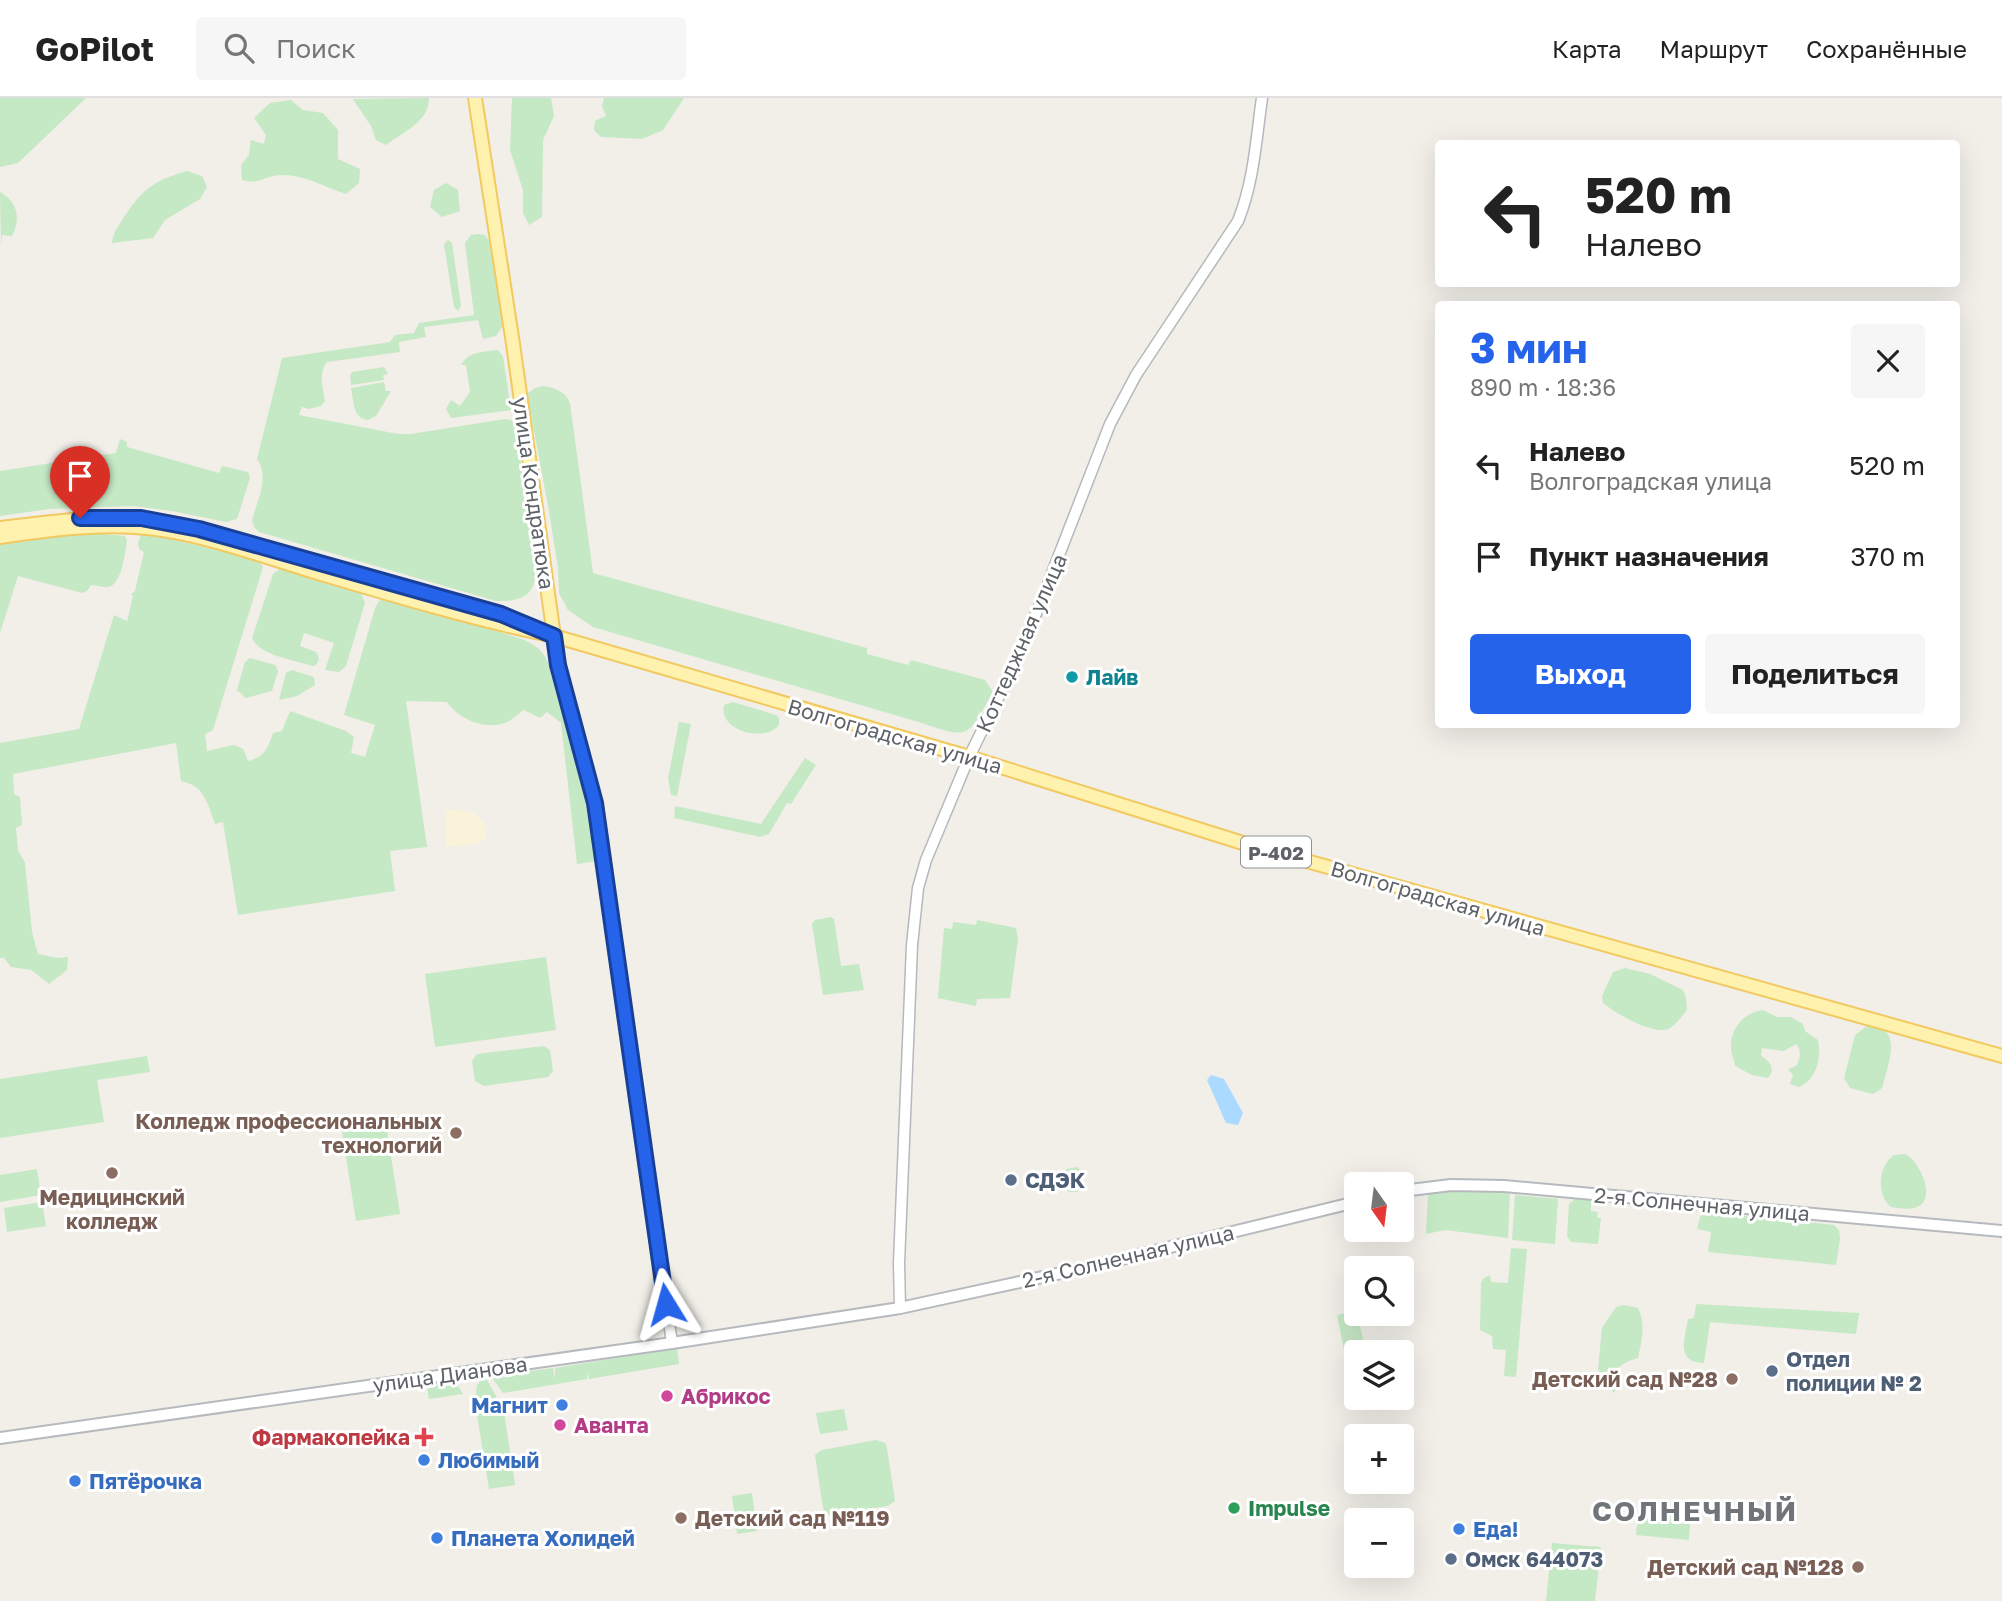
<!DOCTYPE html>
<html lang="ru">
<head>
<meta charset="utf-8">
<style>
  body { margin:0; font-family:"Golos Text",sans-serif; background:#f6f6f6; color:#222; height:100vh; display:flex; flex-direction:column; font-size:26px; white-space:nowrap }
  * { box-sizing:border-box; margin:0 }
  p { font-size:23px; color:#767676 }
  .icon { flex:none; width:38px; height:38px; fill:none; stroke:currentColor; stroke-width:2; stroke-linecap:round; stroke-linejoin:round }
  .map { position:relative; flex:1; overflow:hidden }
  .sheet { position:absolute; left:1435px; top:203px; width:525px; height:427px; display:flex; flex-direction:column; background:#fff; border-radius:7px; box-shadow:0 7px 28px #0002 }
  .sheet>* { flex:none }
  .guide { position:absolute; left:1435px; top:42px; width:525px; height:147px; border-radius:7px; box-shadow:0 7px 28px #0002; background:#fff; color:#222; overflow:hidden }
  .needle { width:46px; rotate:166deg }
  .buttons { position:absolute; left:1344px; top:1074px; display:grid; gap:14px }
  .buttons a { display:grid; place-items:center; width:70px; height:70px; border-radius:7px; background:#fff; box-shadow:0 7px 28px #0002; font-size:35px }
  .pin { position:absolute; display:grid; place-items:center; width:60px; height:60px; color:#fff; margin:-72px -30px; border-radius:50% 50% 50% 0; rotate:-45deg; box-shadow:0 0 7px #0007 }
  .pin .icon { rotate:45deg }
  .me { position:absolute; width:77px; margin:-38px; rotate:352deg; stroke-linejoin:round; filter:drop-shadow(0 0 5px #0008) }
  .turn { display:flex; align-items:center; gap:24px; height:147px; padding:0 35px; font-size:32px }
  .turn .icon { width:91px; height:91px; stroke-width:2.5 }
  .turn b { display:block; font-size:49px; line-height:60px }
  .round { display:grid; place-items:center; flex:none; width:74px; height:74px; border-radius:7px; background:#f6f6f6 }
  .summary { display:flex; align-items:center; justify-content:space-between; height:119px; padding:0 35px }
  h1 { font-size:42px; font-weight:700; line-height:52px; color:#2563eb }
  .primary-button { display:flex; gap:14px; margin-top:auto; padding:14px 35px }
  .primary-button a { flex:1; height:80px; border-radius:7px; background:#2563eb; color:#fff; font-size:28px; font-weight:700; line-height:80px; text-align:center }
  .primary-button a+a { background:#f6f6f6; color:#222 }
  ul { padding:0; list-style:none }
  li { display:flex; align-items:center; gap:21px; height:91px; padding:0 35px }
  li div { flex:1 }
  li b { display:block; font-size:26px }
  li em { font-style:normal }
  header { display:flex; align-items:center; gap:42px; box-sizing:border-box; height:98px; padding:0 35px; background:#fff; border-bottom:2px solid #e0e0e0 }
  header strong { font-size:33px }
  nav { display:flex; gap:38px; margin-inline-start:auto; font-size:24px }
  .search { width:490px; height:63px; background:#f6f6f6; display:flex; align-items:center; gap:18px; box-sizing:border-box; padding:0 24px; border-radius:7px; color:#767676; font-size:26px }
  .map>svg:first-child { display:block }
</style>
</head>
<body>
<header>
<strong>GoPilot</strong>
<div class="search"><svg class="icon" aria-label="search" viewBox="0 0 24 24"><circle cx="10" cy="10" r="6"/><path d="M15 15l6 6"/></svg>Поиск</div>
<nav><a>Карта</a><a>Маршрут</a><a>Сохранённые</a></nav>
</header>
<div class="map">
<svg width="2002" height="1503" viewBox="0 0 2002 1503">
  <rect width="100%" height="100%" fill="#f1efe8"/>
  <g fill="#c5e8c5">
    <path d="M 0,0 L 86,0 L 18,65 L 0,69 Z"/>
    <path d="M 429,0 C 429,24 403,34 386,47 L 376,42 L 371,28 L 353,1 Z"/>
    <path d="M 512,0 L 551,0 L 554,18 L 543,42 L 542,119 L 529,127 L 523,115 L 523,92 L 510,52 Z"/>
    <path d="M 604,0 L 684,0 L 663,32 L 642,41 L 601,39 L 594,32 L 595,23 L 606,18 L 602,8 Z"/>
    <path d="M 291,2 L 303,12 L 323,15 L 338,32 L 338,61 L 360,71 L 359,85 L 346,96 C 324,89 304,76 280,77 C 264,78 260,87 242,82 L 241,67 L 249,57 L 251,42 L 264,46 L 266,37 L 254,20 L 270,5 Z"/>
    <path d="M 187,73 L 202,78 L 207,89 L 200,101 L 165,122 L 153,140 L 112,145 C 113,134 119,128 124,119 C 144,90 153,83 187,73 Z"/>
    <path d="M 446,85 L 458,92 L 460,113 L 442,119 L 430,109 L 434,92 Z"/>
    <path d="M 0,94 C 18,104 21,121 12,138 L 2,137 L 1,148 Z"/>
    <path d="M 478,136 L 485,137 L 489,143 L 503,228 L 496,238 L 483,241 L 478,222 L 424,229 L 426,239 L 399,244 L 400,254 L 327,264 C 318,275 323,290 325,303 L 321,308 L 309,311 L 302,309 L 299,317 L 398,336 L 411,336 L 505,321 L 511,322 L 517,331 L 535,471 C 537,499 519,504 496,503 L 259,434 L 254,429 L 252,422 C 257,404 270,378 257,361 L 282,260 L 390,244 L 395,237 L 414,235 L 419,225 L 474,217 L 465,145 L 471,137 Z"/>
    <path d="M 448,142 L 452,145 L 461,208 L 458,213 L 454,209 L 444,146 Z"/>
    <path d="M 498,252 L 503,258 L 511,312 L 451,320 L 446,311 L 451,302 L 460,308 L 470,294 L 466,267 L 461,267 C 469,253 483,254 498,252 Z"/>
    <path d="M 384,269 L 388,276 L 383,277 L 384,282 L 351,287 L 350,278 L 352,274 Z"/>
    <path d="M 384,284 L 386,293 L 391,293 L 376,318 L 368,322 C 352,320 354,303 351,290 Z"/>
    <path d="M 543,288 C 555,290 565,293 570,305 L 593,475 L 867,550 L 867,556 L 908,567 L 911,562 L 985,582 L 993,594 C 968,637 972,643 922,625 L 593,529 L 568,512 L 559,495 L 558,470 L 549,413 L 527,296 L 535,290 Z"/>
    <path d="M 120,341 L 127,344 L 127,349 L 219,375 L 222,368 L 248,374 L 250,380 L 237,421 L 226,424 L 172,413 L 133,408 L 49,411 L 0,418 L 0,373 L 116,355 Z"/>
    <path d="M 92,435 L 125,438 L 127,443 C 125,454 122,487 108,489 C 103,490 96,487 91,487 L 87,493 L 82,495 L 18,478 L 0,535 L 0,445 Z"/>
    <path d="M 146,435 L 258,462 L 263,469 L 213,632 L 205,636 L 207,653 L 234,647 L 243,651 L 248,663 C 265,659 268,650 273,635 L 282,633 L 290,613 L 346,633 L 354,639 L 351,655 L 365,659 L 375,627 L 344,617 L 375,510 L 379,503 L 388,500 L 522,541 C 528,544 535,547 540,552 C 552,565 556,587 561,603 C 577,655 589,708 597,763 L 577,766 L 561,625 L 547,614 L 540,620 L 524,612 C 519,615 514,620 509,623 C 489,634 459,622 447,604 L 406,603 L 427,749 L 390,753 L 395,793 L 238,817 L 223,724 L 215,726 C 208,706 204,687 181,683 L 176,645 L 13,676 L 14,696 L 20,699 L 22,727 L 16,730 L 18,752 L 25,765 L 32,834 L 38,856 L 58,860 L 68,859 L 67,872 L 49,886 L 31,872 L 11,869 L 4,860 L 0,860 L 0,645 L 79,631 L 114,517 L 127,523 L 133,498 L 131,496 L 135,493 L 144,454 L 139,451 L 138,445 L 141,437 Z"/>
    <path d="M 281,470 L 360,493 L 365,505 L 346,568 L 339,574 L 325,572 L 334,545 L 304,535 L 300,548 L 316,554 L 319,560 L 317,566 L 313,568 C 295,562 260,558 252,540 L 273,476 Z"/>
    <path d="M 250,560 L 275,567 L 278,573 L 272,593 L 246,600 L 237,592 L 245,564 Z"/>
    <path d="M 292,572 L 314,579 L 315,587 L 297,598 L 279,602 L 286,575 Z"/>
    <path d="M 733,604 L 776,617 L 779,620 L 779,627 C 765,645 718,633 724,607 Z"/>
    <path d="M 679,624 L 691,626 L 677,698 L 671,697 L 668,680 Z"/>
    <path d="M 805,660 L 816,667 L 791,706 L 787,705 L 769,736 L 760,739 L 674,720 L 675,708 L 761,726 Z"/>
    <path d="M 831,819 L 834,821 L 841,868 L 859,866 L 864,892 L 823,897 L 812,826 L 815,822 Z"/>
    <path d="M 977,822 L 1016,830 L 1018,841 L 1010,900 L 977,901 L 976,908 L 938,900 L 944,830 L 952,831 L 953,824 L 976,827 Z"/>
    <path d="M 546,859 L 556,932 L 435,949 L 425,876 Z"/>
    <path d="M 1625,870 L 1650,876 L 1683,892 L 1686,900 L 1687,912 C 1683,917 1674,929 1668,931 C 1652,937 1615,915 1603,905 L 1602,898 L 1613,874 Z"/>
    <path d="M 1763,912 L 1777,919 L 1791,919 L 1803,926 L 1805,933 L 1818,942 C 1822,959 1816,982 1799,989 L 1790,986 L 1793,977 L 1788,971 L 1796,968 C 1800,961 1802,953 1796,946 L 1784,953 L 1762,950 L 1761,958 C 1770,963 1776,971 1768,980 L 1752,977 L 1735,968 C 1734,961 1730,953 1731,946 C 1732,928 1746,914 1763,912 Z"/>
    <path d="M 1867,928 C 1905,929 1888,965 1883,988 L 1880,992 L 1873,996 L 1850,990 L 1844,980 L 1855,937 Z"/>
    <path d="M 544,948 L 550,952 L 553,973 L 548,979 L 484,988 L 475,983 L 472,963 L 477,956 Z"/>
    <path d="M 147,958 L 150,974 L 97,982 L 104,1024 L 0,1040 L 0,981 Z"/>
    <path d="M 386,1026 L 400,1116 L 356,1123 L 342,1033 Z"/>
    <path d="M 1905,1056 C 1919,1062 1936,1099 1919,1108 C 1910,1113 1899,1110 1891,1109 C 1876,1097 1878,1068 1894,1057 Z"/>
    <path d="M 1077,1069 C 1084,1074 1083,1087 1077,1094 L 1069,1094 L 1064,1089 L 1062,1076 L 1066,1071 Z"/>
    <path d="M 37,1071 L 41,1097 L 0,1104 L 0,1077 Z"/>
    <path d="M 1470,1090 L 1510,1093 L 1508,1140 L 1445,1132 L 1426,1136 L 1428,1095 Z"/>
    <path d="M 1515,1097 L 1558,1101 L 1555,1146 L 1512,1142 Z"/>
    <path d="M 1576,1100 L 1591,1102 L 1591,1113 L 1598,1114 L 1597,1120 L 1601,1120 L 1598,1146 L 1571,1144 L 1567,1138 L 1569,1106 Z"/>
    <path d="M 42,1104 L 46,1128 L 7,1134 L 4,1110 Z"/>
    <path d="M 1714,1114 L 1834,1127 L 1839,1132 L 1840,1141 L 1836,1167 L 1708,1154 L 1711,1134 L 1697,1131 L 1700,1119 L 1704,1115 Z"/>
    <path d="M 1511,1150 L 1527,1151 L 1516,1279 L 1504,1278 L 1506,1252 L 1493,1251 L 1492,1238 L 1480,1232 L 1481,1185 L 1484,1180 L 1490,1177 L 1491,1184 L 1508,1185 Z"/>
    <path d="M 1696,1206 L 1859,1215 L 1856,1236 L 1710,1224 L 1704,1265 C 1675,1264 1685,1241 1688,1221 L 1694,1220 Z"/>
    <path d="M 1624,1207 L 1638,1210 C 1646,1227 1642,1242 1638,1260 C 1612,1268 1618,1271 1615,1295 L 1605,1287 L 1598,1271 L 1602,1230 L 1616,1209 Z"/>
    <path d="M 1356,1213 L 1365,1248 L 1344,1252 L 1337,1217 Z"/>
    <path d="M 677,1250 L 679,1266 L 589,1281 L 587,1275 L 587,1281 L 503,1295 L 491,1278 L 553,1270 L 555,1281 L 555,1270 Z"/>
    <path d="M 485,1278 L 497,1300 L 475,1302 L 477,1287 Z"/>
    <path d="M 456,1284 L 463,1296 L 429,1301 L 427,1289 L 437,1285 Z"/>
    <path d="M 503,1307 L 515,1387 L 489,1391 L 476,1311 Z"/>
    <path d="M 844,1311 L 848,1332 L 820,1336 L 816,1315 Z"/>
    <path d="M 876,1342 L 885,1345 L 887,1350 L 895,1403 L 888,1408 L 828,1417 L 823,1410 L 815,1357 L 822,1352 Z"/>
    <path d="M 752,1395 L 757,1433 L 737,1436 L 732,1398 Z"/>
    <path d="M 1639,1410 L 1691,1415 L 1689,1442 L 1636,1437 Z"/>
    <path d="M 1552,1445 L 1601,1449 L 1595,1503 L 1546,1503 Z"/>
  </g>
  <path fill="#fbf3d9" d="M 445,711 L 473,714 L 484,725 L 486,741 L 476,746 L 445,749 Z"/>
  <path fill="#aadaff" d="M 1211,977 L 1224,981 L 1243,1015 L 1238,1027 L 1226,1025 L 1207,982 Z"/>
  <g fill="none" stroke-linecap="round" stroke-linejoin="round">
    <g stroke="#b5b8bc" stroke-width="13">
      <g id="tertiary">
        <path d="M 554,538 L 558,567 L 595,705 L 672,1245"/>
        <path d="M 900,1210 L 899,1165 L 912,847 L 918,790 L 926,762 L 969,659 L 1004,588 L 1038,511 L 1110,326 L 1136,277 L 1238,123 C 1254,83 1256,42 1262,0"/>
      </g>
    </g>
    <g stroke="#b6babf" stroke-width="14">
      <g id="secondary">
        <path d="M 1402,1093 L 1451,1087 L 1504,1088 L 2002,1133"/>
        <path d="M 0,1340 L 672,1245 L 900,1210 L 1084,1170 L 1356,1104"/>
      </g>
    </g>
    <g stroke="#f2c960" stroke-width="16">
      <g id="primary">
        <path d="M 475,0 L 513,246 L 554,538"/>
        <path d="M 0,430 C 61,422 118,415 179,426 L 501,516 L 528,527"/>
        <path d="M 0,439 C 50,432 98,425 148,430 C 202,436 256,456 308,472 C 389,496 471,521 554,538 L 969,659 L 1246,746 L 2002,958"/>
      </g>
    </g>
    <use href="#tertiary" stroke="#fff" stroke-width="10"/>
    <use href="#secondary" stroke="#fff" stroke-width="10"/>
    <use href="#primary" stroke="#fff2af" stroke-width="12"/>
  </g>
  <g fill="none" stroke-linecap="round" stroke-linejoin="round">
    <g stroke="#184099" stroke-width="18">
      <path id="route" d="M 80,420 L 141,420 L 199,431 L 501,516 L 554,538 L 558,567 L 595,705 L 666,1206"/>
    </g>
    <use href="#route" stroke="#2563eb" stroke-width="12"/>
  </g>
  <circle fill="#0f9aa8" stroke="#fff" stroke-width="2.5" cx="1072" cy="579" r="7"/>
  <g fill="#8d6e63" stroke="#fff" stroke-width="2.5">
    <circle cx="456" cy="1035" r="7"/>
    <circle cx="112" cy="1075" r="7"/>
    <circle cx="1732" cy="1281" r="7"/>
    <circle cx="681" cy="1420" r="7"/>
    <circle cx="1858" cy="1469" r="7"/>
  </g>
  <g fill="#5c6f8a" stroke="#fff" stroke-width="2.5">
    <circle cx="1011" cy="1082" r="7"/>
    <circle cx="1772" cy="1273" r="7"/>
    <circle cx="1451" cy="1461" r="7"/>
  </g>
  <g fill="#d1479c" stroke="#fff" stroke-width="2.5">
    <circle cx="667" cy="1298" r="7"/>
    <circle cx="560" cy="1327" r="7"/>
  </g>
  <g fill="#3f7fe0" stroke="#fff" stroke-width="2.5">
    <circle cx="562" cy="1307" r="7"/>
    <circle cx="424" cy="1362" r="7"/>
    <circle cx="75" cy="1383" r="7"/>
    <circle cx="1459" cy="1431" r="7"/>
    <circle cx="437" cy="1440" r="7"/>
  </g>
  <path fill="#e0444e" stroke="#fff" stroke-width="2.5" d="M420.5 1328.5h7v7h7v7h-7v7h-7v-7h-7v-7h7z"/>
  <circle fill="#2e9e5b" stroke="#fff" stroke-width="2.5" cx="1234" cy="1410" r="7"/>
  <g text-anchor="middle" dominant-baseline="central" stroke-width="6" stroke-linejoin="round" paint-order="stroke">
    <rect fill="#fff" stroke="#8f9295" stroke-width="2" x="1241" y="738.5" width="70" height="31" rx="5"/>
    <g font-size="19" font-weight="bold" fill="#5f6368">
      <text x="1276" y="754">Р-402</text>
    </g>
    <g font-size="21" fill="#5f6368" stroke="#fff">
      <text transform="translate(534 395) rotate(82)">улица Кондратюка</text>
      <text transform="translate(1021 545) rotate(-66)">Коттеджная улица</text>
      <text transform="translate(895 638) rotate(16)">Волгоградская улица</text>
      <text transform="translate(1438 800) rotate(16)">Волгоградская улица</text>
      <text transform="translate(1702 1106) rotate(5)">2-я Солнечная улица</text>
      <text transform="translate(1128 1158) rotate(-13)">2-я Солнечная улица</text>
      <text transform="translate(450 1276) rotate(-8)">улица Дианова</text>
    </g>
    <g font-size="21" font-weight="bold" fill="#0d838f" stroke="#fff" text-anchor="start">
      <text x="1086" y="579">Лайв</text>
    </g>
    <g font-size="21" font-weight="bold" fill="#785e54" stroke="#fff" text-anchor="end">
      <text x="442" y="1023">Колледж профессиональных<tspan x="442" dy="24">технологий</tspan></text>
      <text x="112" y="1099" text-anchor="middle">Медицинский<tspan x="112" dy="24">колледж</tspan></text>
      <text x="1718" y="1281">Детский сад №28</text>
      <text x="695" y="1420" text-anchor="start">Детский сад №119</text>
      <text x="1844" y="1469">Детский сад №128</text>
    </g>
    <g font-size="21" font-weight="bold" fill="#4e5e75" stroke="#fff" text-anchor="start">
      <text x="1025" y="1082">СДЭК</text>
      <text x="1786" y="1261">Отдел<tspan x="1786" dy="24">полиции № 2</tspan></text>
      <text x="1465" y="1461">Омск 644073</text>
    </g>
    <g font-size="21" font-weight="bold" fill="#b23c85" stroke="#fff" text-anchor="start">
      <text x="681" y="1298">Абрикос</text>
      <text x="574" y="1327">Аванта</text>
    </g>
    <g font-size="21" font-weight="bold" fill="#366cbe" stroke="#fff" text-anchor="start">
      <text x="548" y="1307" text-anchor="end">Магнит</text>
      <text x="438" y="1362">Любимый</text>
      <text x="89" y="1383">Пятёрочка</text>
      <text x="1473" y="1431">Еда!</text>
      <text x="451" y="1440">Планета Холидей</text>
    </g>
    <g font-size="21" font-weight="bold" fill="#be3a42" stroke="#fff" text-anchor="end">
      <text x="410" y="1339">Фармакопейка</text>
    </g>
    <g font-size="21" font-weight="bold" fill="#27864d" stroke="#fff" text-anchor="start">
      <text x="1248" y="1410">Impulse</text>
    </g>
    <g font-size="28" font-weight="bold" letter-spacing="2" fill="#70757a" stroke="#fff">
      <text x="1695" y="1412">СОЛНЕЧНЫЙ</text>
    </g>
  </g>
</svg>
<div class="buttons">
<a><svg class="needle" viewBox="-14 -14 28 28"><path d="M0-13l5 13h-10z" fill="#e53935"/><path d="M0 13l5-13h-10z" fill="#767676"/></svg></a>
<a><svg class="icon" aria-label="search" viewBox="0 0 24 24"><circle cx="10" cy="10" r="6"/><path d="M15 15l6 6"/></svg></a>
<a><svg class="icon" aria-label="layers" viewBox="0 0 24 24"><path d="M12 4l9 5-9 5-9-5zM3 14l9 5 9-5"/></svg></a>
<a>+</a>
<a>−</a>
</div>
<div class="pin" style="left:80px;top:420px;background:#d93025"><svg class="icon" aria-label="arrive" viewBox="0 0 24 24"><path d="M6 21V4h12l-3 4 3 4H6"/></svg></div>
<svg class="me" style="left:666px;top:1206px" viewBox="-20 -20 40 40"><path d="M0-17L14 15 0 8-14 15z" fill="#2563eb" stroke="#fff" stroke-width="4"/></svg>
<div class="guide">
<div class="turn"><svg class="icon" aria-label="left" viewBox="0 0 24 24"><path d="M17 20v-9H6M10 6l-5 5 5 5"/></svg><div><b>520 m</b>Налево</div></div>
</div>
<section class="sheet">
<div class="summary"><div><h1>3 мин</h1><p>890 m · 18:36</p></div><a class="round"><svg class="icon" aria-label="close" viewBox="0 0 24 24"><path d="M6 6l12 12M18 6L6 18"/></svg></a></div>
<ul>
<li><svg class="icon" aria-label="left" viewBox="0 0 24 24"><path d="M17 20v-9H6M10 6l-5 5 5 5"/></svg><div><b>Налево</b><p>Волгоградская улица</p></div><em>520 m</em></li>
<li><svg class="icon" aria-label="arrive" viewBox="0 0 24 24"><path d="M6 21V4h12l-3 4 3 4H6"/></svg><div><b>Пункт назначения</b></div><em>370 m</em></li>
</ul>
<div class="primary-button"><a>Выход</a><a>Поделиться</a></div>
</section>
</div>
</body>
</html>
